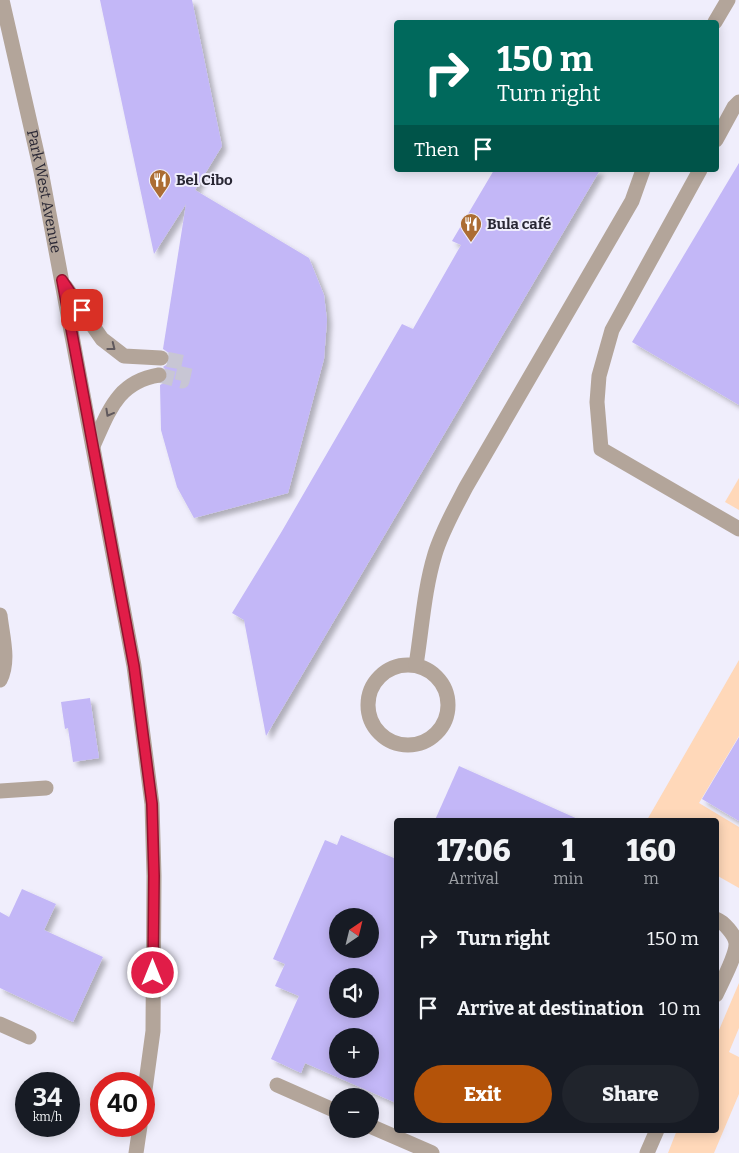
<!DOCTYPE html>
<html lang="en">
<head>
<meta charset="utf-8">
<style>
  body { margin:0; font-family:Bitter,serif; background:#20242c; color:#f1f3f6; height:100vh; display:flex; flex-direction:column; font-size:19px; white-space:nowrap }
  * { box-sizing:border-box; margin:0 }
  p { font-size:16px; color:#9ea1a6 }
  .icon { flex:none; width:28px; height:28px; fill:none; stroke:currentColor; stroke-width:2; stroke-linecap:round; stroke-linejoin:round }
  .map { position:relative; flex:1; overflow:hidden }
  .drawer { position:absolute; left:394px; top:818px; width:325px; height:315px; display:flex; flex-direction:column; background:#171b24; border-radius:5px; box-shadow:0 2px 12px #0003 }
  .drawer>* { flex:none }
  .hud { position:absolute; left:394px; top:20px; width:325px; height:152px; border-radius:5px; box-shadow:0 2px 12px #0003; background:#00695c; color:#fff; overflow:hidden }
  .needle { width:32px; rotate:35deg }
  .tools { position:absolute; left:329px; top:908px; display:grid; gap:10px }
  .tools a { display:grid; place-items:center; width:50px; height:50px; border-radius:50%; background:#171b24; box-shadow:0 2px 12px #0003; font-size:25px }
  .speed { position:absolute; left:15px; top:1072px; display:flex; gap:10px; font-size:25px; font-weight:700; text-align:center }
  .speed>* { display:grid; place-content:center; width:65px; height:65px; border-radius:50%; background:#171b24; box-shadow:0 2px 12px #0003; line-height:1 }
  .speed small { font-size:12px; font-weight:400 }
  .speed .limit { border:8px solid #d22; background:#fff; color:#111 }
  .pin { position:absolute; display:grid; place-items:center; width:42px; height:42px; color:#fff; margin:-21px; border-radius:10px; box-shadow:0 2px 8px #0006 }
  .me { position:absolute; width:55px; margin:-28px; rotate:0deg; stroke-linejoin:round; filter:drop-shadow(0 0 4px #0008) }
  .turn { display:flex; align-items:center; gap:18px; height:105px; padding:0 20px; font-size:22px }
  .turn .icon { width:65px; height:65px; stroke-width:2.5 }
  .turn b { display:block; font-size:35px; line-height:42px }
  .then { display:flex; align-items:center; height:48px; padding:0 20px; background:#0003; gap:10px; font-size:19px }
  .eta { display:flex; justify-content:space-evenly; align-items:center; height:85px; text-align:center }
  .eta b { font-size:30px; font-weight:800; line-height:35px }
  .cta { display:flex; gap:10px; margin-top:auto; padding:10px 20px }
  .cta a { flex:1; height:58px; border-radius:30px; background:#b45309; color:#fff; font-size:20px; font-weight:800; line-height:58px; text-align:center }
  .cta a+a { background:#20242c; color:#f1f3f6 }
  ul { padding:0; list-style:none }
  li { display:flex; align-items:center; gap:15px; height:70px; padding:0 20px }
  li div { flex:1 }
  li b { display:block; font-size:19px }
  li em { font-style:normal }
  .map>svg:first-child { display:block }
</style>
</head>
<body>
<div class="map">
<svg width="739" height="1153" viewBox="0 0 739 1153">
  <defs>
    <filter id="shadow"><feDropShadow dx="4.5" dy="4.5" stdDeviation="2.5" flood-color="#0004"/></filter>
  </defs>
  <rect width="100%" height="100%" fill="#f0eefc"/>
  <g fill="#ffd8b9">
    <path d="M 739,478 L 739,510 L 725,502 Z"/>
    <path d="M 739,660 L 739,736 L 699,803 L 739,827 L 739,888 L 716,875 L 716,820 L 647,820 Z"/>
    <path d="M 739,983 L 739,1028 L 729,1052 L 739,1057 L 739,1094 L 714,1153 L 668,1153 L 677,1130 L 716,1130 L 716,1037 Z"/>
  </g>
  <g fill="#c3b7f7" fill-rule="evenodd" filter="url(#shadow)">
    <path d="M 100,0 L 192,0 L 222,146 L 195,190 L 309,258 L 324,295 L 327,320 L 324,359 L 288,493 L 194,518 L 177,487 L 161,430 L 160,385 L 165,382 L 168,377 L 168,372 L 163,367 L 169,363 L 170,358 L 169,353 L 163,349 L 186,204 L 154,254 Z"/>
    <path d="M 739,163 L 739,405 L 632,342 Z"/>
    <path d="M 494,170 L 600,170 L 266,736 L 244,620 L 232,613 L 282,531 L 402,324 L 413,329 L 461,245 L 452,241 Z"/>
    <path d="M 90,698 L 99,758 L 73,762 L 68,728 L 65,729 L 61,702 Z"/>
    <path d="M 739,737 L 739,821 L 702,799 Z"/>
    <path d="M 459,766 L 580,820 L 435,820 Z"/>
    <path d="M 341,835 L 396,859 L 396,1103 L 305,1063 L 301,1073 L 271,1059 L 299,996 L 275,986 L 285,964 L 273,959 L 325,840 L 337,845 ZM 338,916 L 370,916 L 370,949 L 338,949 ZM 338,976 L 370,976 L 370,1009 L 338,1009 ZM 338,1036 L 370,1036 L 370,1069 L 338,1069 Z"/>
    <path d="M 22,889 L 56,904 L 44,930 L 103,957 L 73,1022 L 0,988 L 0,912 L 9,917 Z"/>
  </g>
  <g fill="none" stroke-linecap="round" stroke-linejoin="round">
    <path stroke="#c8c6d4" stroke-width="15" stroke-dasharray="15 8" stroke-linecap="butt" d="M 159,375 L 182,381 L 186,363 L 161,358"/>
    <g stroke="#b3a59a" stroke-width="15">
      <path id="s1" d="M 2,0 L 41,171 L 134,666 L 152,804 L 154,876 L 153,1031 L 144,1097"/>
      <path d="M 715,22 L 728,0"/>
      <path d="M 716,140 L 734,107 L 739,102"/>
      <path d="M 700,170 L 612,330 L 599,376 L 597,402 L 601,449 L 739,529"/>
      <path d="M 65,286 L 102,339 L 124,356 L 161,358"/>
      <path d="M 93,446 C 109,411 117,382 159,375"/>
      <path d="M 0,615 C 2,635 10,661 0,680"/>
      <circle cx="408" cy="705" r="40"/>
      <path d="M 416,665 C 422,628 424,590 435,554 C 442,531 455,508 466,487 L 632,201 L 643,170"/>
      <path d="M 0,791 L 46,788"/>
      <path d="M 716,919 C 724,922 735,935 736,943 C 737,954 721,984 716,995"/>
      <path d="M 0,1024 L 29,1037"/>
      <path d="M 277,1085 L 338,1112"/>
      <path d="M 370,1126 L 432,1153"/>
      <path d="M 136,1153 L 140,1126"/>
      <path d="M 647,1153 L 657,1130"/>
    </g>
  </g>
  <defs><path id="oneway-chevron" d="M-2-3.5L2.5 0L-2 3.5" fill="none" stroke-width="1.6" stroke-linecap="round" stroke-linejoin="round" transform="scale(1.25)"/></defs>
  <g stroke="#60595d">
    <use href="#oneway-chevron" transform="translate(112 347) rotate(38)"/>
    <use href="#oneway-chevron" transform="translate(109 413) rotate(119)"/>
  </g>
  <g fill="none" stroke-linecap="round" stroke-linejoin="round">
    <g stroke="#92132f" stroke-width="12">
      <path id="route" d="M 82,310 L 62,280 L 134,666 L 152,804 L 154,876 L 153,973"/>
    </g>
    <use href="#route" stroke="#e11d48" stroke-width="9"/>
  </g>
  <defs>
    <g id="restaurant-pin" transform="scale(1.125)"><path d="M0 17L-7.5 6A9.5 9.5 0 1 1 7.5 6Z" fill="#ac6d33" stroke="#f0eefc"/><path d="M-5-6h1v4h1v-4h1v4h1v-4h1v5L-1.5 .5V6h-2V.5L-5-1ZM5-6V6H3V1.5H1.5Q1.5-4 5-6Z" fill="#fff"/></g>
  </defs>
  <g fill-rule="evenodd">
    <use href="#restaurant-pin" x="160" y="180"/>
    <use href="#restaurant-pin" x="471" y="224"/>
  </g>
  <g text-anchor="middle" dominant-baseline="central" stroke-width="4" stroke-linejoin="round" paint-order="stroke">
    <g font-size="15" font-weight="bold" fill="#292734" stroke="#f0eefc" text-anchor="start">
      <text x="176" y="180">Bel Cibo</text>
      <text x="487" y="224">Bula café</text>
    </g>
    <g font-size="15" fill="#292734" stroke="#f0eefc">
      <text stroke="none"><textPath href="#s1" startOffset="196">Park West Avenue</textPath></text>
    </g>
  </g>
</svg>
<div class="tools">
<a><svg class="needle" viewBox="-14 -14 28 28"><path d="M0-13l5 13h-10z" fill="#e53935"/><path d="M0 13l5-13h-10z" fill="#9ea1a6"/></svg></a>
<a><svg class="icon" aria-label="sound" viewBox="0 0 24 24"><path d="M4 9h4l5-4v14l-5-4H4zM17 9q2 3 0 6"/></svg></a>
<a>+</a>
<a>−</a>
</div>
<div class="speed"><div>34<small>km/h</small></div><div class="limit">40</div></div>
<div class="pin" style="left:82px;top:310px;background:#d93025"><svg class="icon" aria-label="arrive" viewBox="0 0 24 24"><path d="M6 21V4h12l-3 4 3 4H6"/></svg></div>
<svg class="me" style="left:153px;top:973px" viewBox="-20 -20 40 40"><circle r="17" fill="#e11d48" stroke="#fff" stroke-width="3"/><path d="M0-11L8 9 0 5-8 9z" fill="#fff"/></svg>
<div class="hud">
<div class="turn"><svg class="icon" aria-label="right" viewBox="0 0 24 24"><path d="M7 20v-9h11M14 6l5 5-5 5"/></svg><div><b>150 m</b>Turn right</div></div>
<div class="then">Then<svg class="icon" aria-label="arrive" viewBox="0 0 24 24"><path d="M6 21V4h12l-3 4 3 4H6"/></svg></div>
</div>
<section class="drawer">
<div class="eta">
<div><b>17:06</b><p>Arrival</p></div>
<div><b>1</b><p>min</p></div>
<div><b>160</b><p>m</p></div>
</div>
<ul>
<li><svg class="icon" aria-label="right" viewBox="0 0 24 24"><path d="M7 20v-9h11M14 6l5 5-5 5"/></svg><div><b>Turn right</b></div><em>150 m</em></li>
<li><svg class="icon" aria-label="arrive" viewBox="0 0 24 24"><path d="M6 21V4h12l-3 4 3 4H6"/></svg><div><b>Arrive at destination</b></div><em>10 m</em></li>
</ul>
<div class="cta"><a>Exit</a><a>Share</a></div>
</section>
</div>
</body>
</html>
